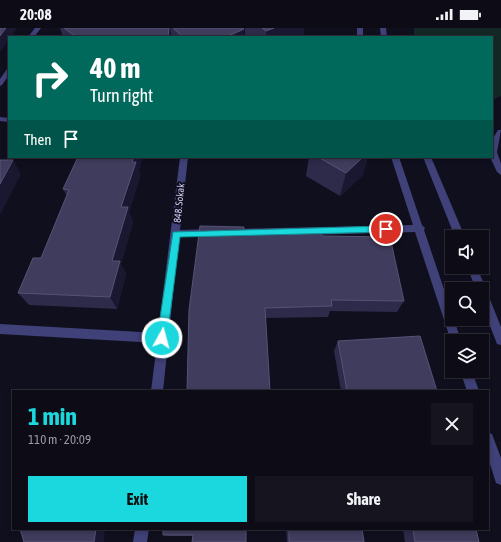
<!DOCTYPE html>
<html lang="en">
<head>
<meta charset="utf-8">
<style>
  body { margin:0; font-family:"Asap Condensed",sans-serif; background:#15141f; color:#f1f3f6; height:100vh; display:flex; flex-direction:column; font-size:15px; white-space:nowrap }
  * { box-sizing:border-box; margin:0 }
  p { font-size:13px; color:#9a9ba1 }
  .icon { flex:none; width:22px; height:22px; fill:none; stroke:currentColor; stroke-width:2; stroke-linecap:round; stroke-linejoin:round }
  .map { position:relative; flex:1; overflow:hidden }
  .details { position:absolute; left:12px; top:362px; width:477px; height:140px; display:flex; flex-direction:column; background:#0c0b16; border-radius:0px; box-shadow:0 2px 6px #0003,0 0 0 1px #2c2b35 }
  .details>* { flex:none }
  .top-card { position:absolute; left:8px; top:8px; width:485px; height:122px; border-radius:0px; box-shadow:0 2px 6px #0003,0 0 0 1px #2c2b35; background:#00695c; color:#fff; overflow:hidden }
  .buttons { position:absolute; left:445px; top:202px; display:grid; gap:8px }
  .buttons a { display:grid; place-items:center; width:44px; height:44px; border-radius:0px; background:#0c0b16; box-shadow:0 2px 6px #0003,0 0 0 1px #2c2b35; font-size:20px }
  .pin { position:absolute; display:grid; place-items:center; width:34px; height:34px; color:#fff; margin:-17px; border:2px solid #fff; border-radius:50%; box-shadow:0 1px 4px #0007 }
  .me { position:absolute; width:44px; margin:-22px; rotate:7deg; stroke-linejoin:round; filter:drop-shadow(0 0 3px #0008) }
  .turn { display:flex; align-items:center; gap:14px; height:84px; padding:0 16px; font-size:18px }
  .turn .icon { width:52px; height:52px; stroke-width:2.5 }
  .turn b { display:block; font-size:28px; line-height:34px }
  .then { display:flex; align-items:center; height:38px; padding:0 16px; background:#0003; gap:8px; font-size:15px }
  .round { display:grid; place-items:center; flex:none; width:42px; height:42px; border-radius:0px; background:#15141f }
  .summary { display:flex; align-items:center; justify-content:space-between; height:68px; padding:0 16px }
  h1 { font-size:24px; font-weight:700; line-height:30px; color:#1ad8dd }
  .button { display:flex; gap:8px; margin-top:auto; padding:8px 16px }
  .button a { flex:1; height:46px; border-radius:0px; background:#1ad8dd; color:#111; font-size:16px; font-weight:700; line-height:46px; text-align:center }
  .button a+a { background:#15141f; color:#f1f3f6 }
  .status { display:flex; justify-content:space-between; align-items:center; height:28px; padding:0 20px; background:#0c0b16; direction:ltr }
  .status svg { height:11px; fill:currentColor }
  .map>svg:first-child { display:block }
</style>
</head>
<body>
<div class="status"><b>20:08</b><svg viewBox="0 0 49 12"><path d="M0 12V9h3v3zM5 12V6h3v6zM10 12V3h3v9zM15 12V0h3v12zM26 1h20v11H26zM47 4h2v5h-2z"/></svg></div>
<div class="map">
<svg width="501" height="514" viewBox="0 0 501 514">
  <rect width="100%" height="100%" fill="#100f1e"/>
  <path fill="#132825" d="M 414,0 L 501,0 L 501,68 L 492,72 L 492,9 L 414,9 Z"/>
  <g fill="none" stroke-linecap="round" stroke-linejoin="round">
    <g fill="#3f4178" fill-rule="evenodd">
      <path d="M 35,0 L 41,0 L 34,9 L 28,9 Z"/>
      <rect x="357" y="0" width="6" height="9"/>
      <path d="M 380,0 L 386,0 L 387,9 L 381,9 Z"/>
      <path d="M 9,40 L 9,47 L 2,57 L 0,58 L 0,51 L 7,41 Z"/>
      <path d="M 0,89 L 9,90 L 9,94 L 0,93 Z"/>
      <path d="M 498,102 L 501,102 L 497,124 L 501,136 L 501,147 L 497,144 L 490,129 L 492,129 L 492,112 Z"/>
      <path d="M 180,129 L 188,129 L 180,202 L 212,201 L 217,205 L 212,209 L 179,209 L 163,363 L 151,363 L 157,315 L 0,306 L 0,296 L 158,305 Z"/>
      <path d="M 391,129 L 399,129 L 422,197 L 425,200 L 424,202 L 452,285 L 452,291 L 454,291 L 461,313 L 452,313 L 452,316 L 451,313 L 415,204 L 232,209 L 227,205 L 232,201 L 413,197 Z"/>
      <path d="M 423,129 L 431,129 L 465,209 L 455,209 Z"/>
      <path d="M 467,239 L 477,239 L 501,299 L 501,317 L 497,316 L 482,277 L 482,261 L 476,261 Z"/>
      <path d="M 460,343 L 472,343 L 479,363 L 467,363 Z"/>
      <path d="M 488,404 L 492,406 L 501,430 L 501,457 L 496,455 L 488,430 Z"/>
      <path d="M 135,501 L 149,501 L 147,514 L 133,514 Z"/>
    </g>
  </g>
  <g fill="#2d2a4a">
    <path d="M 60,0 L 242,0 L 244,1 L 244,9 L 63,9 Z"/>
    <path d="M 245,0 L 304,0 L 304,8 L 301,9 L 245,9 Z"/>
    <path d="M 309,129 L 368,129 L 362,148 L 340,168 L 306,148 Z"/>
    <path d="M 139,143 L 140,149 L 129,184 L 133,194 L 121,236 L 126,246 L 117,281 L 29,277 L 18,265 L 41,230 L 67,168 L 63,161 Z"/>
    <path d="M 244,206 L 322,208 L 404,273 L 397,284 L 330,283 L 328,289 L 265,290 Z"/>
    <path d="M 338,313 L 437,363 L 341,363 L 334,323 Z"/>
    <path d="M 246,501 L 193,508 L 168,508 L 163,507 Z"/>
    <path d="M 286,501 L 362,501 L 364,514 L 287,514 Z"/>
    <path d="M 403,501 L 476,501 L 479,514 L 405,514 Z"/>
  </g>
  <g fill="#1a1731">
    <path d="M 6,0 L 17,0 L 11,9 L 9,9 L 9,11 L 0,24 L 0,8 Z"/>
    <path d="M 169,0 L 170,0 L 172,9 L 168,9 Z"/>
    <path d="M 274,0 L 304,0 L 304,8 L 301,9 L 266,9 L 266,3 Z"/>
    <path d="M 244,1 L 244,9 L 226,9 Z"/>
    <path d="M 134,129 L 143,129 L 139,143 L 140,149 L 129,184 L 133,194 L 121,236 L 126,246 L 117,281 L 110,269 L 112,233 L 121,179 Z"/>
    <path d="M 363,129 L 368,129 L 362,148 L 340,168 L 346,145 Z"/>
    <path d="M 13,132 L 21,146 L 0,187 L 0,156 Z"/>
    <path d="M 96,501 L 105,501 L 104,514 L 94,514 Z"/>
  </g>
  <g fill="#3f3c5d" stroke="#565376">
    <path d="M 0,0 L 6,0 L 0,8 Z"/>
    <path d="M 64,0 L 169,0 L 168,9 L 76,9 Z"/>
    <path d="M 173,0 L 242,0 L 244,1 L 226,9 L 204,9 L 203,8 L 201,9 L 183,9 Z"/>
    <path d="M 262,0 L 274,0 L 266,3 Z"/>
    <path d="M 78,129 L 134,129 L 132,134 L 136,134 L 121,179 L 128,179 L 112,233 L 120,233 L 110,269 L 18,265 L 33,230 L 41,230 L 69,162 L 63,161 Z"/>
    <path d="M 318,129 L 363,129 L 346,145 Z"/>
    <path d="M 0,132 L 13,132 L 0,156 Z"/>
    <path d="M 200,198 L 244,199 L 243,206 L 321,205 L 322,208 L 390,209 L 404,273 L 331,272 L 332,278 L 265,280 L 270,363 L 187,363 L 189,282 Z"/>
    <path d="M 420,308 L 437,363 L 347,363 L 338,313 Z"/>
    <path d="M 20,501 L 96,501 L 94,514 L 24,514 Z"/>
    <path d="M 163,501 L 246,501 L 246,514 L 192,514 L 193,507 L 163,507 Z"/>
    <path d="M 289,501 L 362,501 L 364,514 L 289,514 Z"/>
    <path d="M 413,501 L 476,501 L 479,514 L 415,514 Z"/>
  </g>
  <path fill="#1ad8dd" stroke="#118c90" d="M 386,198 L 390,201 L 386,204 L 180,209 L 167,310 L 162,314 L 159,313 L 157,310 L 173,204 Z"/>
  <g text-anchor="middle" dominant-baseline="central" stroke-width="4" stroke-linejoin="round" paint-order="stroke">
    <g font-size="10" fill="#d3d2fa" stroke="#100f1e">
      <text transform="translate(179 175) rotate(-84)">848. Sokak</text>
    </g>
  </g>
</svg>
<div class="buttons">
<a><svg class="icon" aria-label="sound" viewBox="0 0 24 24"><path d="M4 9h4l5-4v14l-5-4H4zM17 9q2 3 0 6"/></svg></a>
<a><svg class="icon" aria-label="search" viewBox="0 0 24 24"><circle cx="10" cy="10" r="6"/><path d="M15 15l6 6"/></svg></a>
<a><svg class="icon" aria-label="layers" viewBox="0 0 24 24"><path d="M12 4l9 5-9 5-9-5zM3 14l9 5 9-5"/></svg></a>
</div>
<div class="pin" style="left:386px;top:201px;background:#d93025"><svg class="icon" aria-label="arrive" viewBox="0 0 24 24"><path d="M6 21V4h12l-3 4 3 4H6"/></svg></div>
<svg class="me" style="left:162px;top:310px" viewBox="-20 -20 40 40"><circle r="17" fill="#1ad8dd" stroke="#fff" stroke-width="3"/><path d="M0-11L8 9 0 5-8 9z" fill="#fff"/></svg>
<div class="top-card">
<div class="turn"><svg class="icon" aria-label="right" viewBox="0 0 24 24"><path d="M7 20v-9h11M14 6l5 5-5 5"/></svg><div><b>40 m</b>Turn right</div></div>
<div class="then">Then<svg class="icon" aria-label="arrive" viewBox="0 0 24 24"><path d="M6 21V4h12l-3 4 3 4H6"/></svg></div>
</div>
<section class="details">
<div class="summary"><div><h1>1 min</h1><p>110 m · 20:09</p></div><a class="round"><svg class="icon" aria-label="close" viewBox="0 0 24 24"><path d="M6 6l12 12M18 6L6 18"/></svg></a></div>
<div class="button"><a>Exit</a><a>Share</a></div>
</section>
</div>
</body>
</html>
